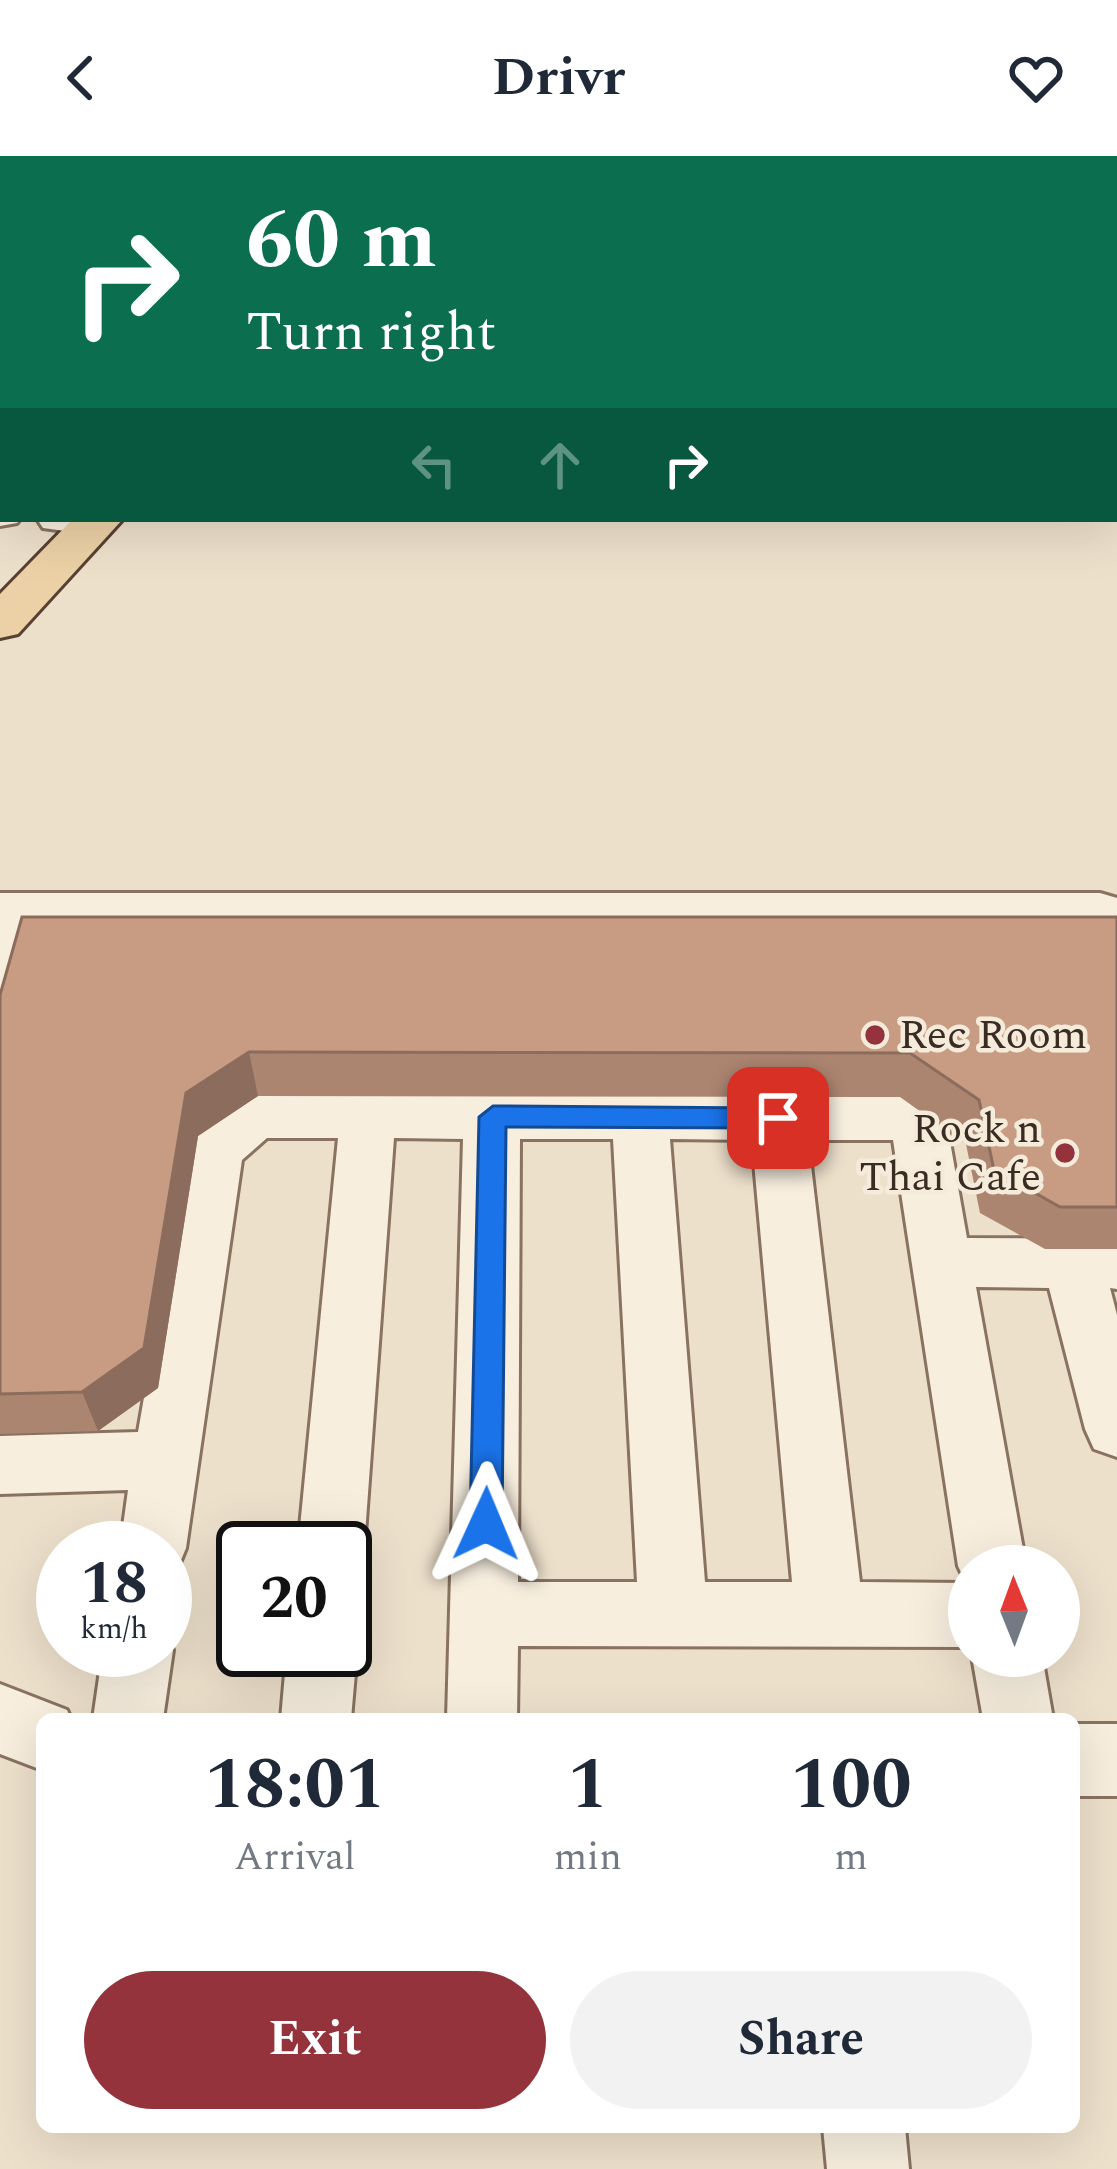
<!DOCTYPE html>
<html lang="en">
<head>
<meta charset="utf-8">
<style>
  body { margin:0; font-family:Spectral,serif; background:#f2f2f3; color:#1f2937; height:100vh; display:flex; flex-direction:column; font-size:45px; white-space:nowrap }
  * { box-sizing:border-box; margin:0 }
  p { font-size:39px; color:#747a83 }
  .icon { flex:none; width:66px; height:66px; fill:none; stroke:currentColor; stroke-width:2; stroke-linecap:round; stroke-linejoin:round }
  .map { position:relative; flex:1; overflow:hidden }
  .drawer { position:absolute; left:36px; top:1557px; width:1044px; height:420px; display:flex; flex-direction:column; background:#fff; border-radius:18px; box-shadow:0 12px 48px #0002 }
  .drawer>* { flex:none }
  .top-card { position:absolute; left:0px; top:0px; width:1119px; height:366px; box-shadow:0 12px 48px #0002; background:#0b6e4f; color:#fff; overflow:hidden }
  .needle { width:78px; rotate:359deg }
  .fabs { position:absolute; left:948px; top:1389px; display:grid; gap:24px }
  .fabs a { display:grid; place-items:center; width:132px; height:132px; border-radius:50%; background:#fff; box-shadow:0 12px 48px #0002; font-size:60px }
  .speed { position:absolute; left:36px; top:1365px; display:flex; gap:24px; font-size:60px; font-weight:700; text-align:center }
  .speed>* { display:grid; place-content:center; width:156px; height:156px; border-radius:50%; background:#fff; box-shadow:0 12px 48px #0002; line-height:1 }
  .speed small { font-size:30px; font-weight:400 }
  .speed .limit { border:6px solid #111; border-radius:18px; background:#fff; color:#111 }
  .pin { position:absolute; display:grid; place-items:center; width:102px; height:102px; color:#fff; margin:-51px; border-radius:24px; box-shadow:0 6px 18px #0006 }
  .me { position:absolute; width:132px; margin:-66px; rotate:1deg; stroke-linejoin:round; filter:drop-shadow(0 0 9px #0008) }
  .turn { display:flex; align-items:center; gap:42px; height:252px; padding:0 48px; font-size:54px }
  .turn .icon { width:156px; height:156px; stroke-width:2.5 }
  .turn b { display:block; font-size:84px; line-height:102px }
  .lanes { display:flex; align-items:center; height:114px; padding:0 48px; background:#0003; justify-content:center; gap:60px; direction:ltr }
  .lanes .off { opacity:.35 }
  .eta { display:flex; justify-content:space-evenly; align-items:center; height:204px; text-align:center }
  .eta b { font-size:72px; font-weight:700; line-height:84px }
  .primary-button { display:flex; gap:24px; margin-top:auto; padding:24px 48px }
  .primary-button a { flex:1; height:138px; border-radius:72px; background:#94333c; color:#fff; font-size:48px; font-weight:700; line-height:138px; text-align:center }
  .primary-button a+a { background:#f2f2f3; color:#1f2937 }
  header { display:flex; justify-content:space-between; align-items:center; height:156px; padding:0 48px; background:#fff; font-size:54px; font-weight:700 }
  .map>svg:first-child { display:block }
</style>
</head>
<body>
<header><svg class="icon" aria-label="back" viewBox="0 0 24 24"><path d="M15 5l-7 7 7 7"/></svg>Drivr<svg class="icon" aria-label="heart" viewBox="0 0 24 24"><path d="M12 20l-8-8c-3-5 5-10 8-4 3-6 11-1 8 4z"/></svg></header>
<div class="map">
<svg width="1117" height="2013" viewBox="0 0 1117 2013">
  <rect width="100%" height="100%" fill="#ede0cb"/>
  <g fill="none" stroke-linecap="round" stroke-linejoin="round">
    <g stroke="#897260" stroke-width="6">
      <g id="minor">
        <path d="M 560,0 L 612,0 L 610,3 Z"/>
        <path d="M 1080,0 L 1117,0 L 1117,9 L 1116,3 Z"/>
        <rect x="0" y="167" width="3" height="22"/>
        <path d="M 0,346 L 3,363 L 20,363 L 17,367 L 0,370 Z"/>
        <path d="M 37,363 L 113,363 L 115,367 L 109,376 L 95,379 L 43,372 Z"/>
        <path d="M 0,737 L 1100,737 L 1117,742 L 1117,782 L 1092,773 L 40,773 L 19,835 L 0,841 Z"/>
        <path d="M 255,938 L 918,941 L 938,948 L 946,963 L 967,1082 L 1117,1083 L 1117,1133 L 1110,1132 L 1117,1159 L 1117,1301 L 1094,1293 L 1085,1273 L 1049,1132 L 976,1131 L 1026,1410 L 969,1410 L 969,1491 L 518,1490 L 517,1563 L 447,1563 L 463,983 L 394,982 L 364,1392 L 355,1414 L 345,1417 L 345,1392 L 298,1392 L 338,982 L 267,982 L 242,1004 L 186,1392 L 177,1414 L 165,1418 L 165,1392 L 120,1392 L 128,1334 L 0,1338 L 0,1280 L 138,1276 L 187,994 C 200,968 227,947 255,938 ZM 520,983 L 613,983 L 637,1426 L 518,1426 ZM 670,983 L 752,984 L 792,1426 L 705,1426 ZM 808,984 L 893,984 L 958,1410 L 966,1427 L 860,1426 Z"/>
        <path d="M 345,1470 L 357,1494 L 351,1563 L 281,1563 L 287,1494 L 345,1494 Z"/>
        <path d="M 165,1476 L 173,1494 L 163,1563 L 93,1563 L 103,1494 L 165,1494 Z"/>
        <path d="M 972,1500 L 1042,1500 L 1053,1563 L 983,1563 Z"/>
        <path d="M 0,1528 L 67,1554 L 71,1563 L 42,1563 L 42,1614 L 0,1598 Z"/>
        <rect x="1074" y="1568" width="43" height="72"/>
        <path d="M 823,1971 L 905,1971 L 909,2013 L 827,2013 Z"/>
      </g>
    </g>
    <g stroke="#574133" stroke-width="6">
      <path id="major" d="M 73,363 L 123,363 L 18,478 L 0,482 L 0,438 Z"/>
    </g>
    <use href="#minor" fill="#f7eede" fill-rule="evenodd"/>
    <use href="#major" fill="#ecd1a6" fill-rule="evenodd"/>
  </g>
  <path fill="#ac8571" d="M 1117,761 L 1117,1093 L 1045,1093 L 980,1057 L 966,988 L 900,941 L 258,940 L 198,980 L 158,1232 L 98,1275 L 0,1278 L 0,839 Z"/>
  <path fill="#8c6c5c" d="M 249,896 L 258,940 L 198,980 L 158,1232 L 98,1275 L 82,1236 L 186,937 Z"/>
  <path fill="#c89b83" stroke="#8c6c5c" stroke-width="3" d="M 22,761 L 1117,761 L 1117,1051 L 1060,1051 L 994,1014 L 979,944 L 910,897 L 249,896 L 186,937 L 144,1192 L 82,1236 L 0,1238 L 0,839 Z"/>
  <path fill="#1a73e8" stroke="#114b97" stroke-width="3" d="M 493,950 L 778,952 L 791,962 L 778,972 L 506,971 L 502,1368 L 497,1378 L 486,1382 L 475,1378 L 470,1368 L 479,961 Z"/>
  <g fill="#94333c" stroke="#f4ebda" stroke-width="4.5">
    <circle cx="875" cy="879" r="12"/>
    <circle cx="1065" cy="997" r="12"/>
  </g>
  <g text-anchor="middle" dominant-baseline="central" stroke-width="9" stroke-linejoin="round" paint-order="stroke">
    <g font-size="42" fill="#3a2c22" stroke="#f4ebda" text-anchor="start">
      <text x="899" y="879">Rec Room</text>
      <text x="1041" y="973" text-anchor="end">Rock n<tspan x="1041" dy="48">Thai Cafe</tspan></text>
    </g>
  </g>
</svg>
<div class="fabs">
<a><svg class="needle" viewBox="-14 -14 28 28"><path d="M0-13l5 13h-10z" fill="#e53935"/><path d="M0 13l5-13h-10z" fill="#747a83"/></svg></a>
</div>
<div class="speed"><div>18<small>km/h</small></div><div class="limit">20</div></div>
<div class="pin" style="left:778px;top:962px;background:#d93025"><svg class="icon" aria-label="arrive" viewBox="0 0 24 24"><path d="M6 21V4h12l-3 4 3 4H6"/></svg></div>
<svg class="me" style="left:486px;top:1368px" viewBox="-20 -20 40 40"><path d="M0-17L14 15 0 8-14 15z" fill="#1a73e8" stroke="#fff" stroke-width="4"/></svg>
<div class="top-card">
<div class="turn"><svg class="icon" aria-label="right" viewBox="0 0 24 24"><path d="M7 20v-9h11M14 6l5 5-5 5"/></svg><div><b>60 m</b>Turn right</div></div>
<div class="lanes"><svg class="icon off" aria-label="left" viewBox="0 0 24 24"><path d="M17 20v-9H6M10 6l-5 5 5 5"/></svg><svg class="icon off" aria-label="ahead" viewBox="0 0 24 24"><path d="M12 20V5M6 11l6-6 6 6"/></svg><svg class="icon" aria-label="right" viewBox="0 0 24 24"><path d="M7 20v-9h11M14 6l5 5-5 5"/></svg></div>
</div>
<section class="drawer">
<div class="eta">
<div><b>18:01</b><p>Arrival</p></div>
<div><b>1</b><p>min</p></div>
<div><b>100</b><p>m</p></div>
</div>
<div class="primary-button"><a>Exit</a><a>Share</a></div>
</section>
</div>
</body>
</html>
